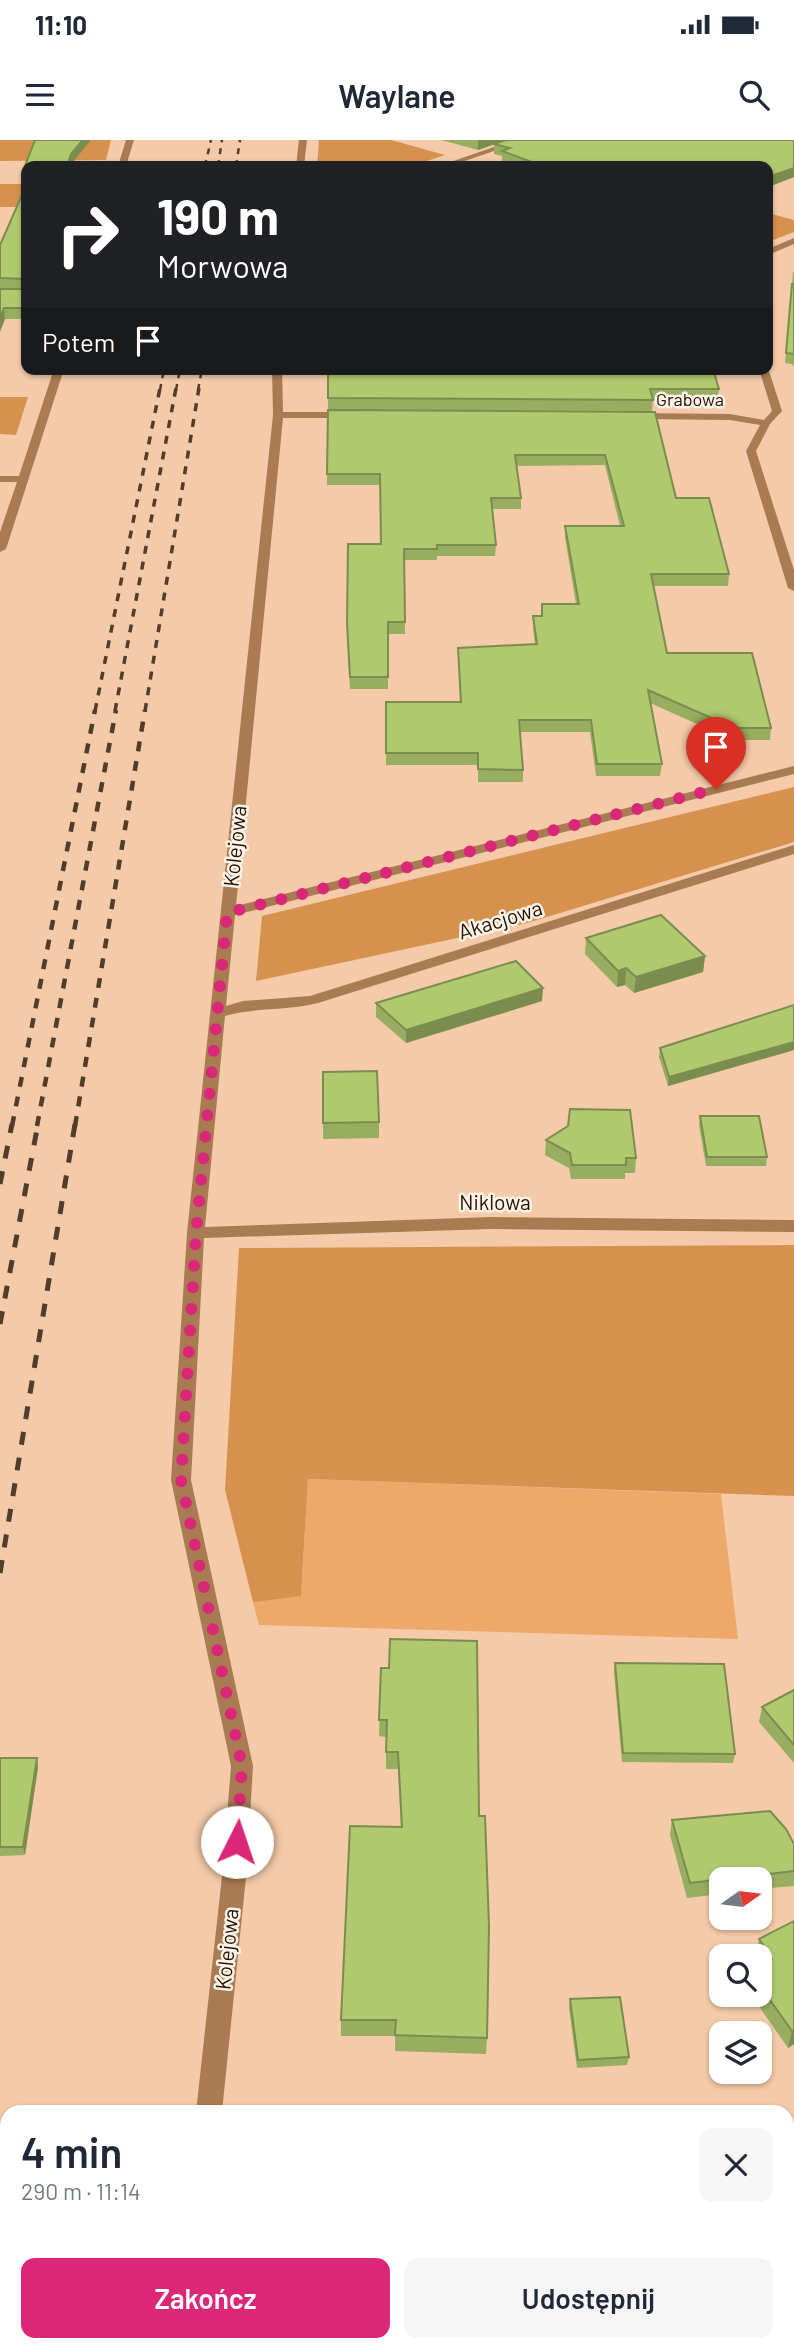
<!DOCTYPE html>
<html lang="pl">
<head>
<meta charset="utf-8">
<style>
  body { margin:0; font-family:Barlow,sans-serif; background:#f6f6f7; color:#1f2937; height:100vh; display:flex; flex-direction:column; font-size:26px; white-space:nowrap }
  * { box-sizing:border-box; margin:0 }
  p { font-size:23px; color:#747a83 }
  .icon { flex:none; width:38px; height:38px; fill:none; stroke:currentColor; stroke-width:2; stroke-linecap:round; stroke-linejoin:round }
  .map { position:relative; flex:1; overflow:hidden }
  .drawer { position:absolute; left:0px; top:1965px; width:794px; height:247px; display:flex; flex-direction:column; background:#fff; border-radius:21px 21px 0 0; box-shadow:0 2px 5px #0004 }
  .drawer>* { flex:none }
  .guide { position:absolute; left:21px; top:21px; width:752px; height:214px; border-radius:14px; box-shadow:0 2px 5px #0004; background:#202124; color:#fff; overflow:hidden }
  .needle { width:46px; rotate:76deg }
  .controls { position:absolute; left:709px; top:1727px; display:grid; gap:14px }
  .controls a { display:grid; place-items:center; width:63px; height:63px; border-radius:14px; background:#fff; box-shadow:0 2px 5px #0004; font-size:35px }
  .pin { position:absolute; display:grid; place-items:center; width:60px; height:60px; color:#fff; margin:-72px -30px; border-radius:50% 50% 50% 0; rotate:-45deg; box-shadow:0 0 7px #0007 }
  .pin .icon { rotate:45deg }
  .me { position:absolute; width:77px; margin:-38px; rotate:4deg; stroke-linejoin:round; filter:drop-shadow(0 0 5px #0008) }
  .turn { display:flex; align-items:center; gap:24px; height:147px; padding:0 21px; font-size:32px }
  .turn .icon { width:91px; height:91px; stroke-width:2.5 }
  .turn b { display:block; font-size:49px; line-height:60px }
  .then { display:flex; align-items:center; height:66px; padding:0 21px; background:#0003; gap:14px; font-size:26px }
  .round { display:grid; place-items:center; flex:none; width:74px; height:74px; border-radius:14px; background:#f6f6f7 }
  .overview { display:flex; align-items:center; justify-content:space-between; height:119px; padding:0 21px }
  h1 { font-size:42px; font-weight:600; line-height:52px }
  .cta { display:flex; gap:14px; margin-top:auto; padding:14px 21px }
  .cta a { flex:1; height:80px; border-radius:14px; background:#db2777; color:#fff; font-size:28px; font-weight:600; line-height:80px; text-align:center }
  .cta a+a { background:#f6f6f7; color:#1f2937 }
  .status { display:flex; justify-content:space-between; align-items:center; height:49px; padding:0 35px; background:#fff; direction:ltr }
  .status svg { height:19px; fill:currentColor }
  header { display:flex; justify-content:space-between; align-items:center; height:91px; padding:0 21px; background:#fff; font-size:32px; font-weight:600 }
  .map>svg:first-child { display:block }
</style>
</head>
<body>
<div class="status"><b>11:10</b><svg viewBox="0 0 49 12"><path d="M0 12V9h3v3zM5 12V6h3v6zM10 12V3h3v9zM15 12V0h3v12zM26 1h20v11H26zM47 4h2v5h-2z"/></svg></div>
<header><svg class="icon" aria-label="menu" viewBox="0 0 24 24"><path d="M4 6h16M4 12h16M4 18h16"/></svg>Waylane<svg class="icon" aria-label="search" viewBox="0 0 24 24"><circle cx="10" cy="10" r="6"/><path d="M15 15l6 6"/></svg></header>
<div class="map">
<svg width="794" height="2211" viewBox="0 0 794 2211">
  <rect width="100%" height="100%" fill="#f4caa8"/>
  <g fill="#eea86a">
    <path d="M 308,1339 L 721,1354 L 738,1499 L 259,1485 L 253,1462 L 301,1455 Z"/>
    <path d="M 59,2205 L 307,2205 L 306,2211 L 57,2211 Z"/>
  </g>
  <g fill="#d7914f">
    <path d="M 0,0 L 111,0 L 106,20 L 0,21 Z"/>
    <path d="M 319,0 L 391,0 L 445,15 L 412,26 L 317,26 Z"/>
    <rect x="0" y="44" width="26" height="23"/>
    <path d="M 768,73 L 794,80 L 794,92 L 768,102 Z"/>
    <path d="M 0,257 L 28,257 L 16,295 L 0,294 Z"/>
    <path d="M 794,647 L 794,702 L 527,783 L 256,841 L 262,776 Z"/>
    <path d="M 794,1105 L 794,1356 L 308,1339 L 301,1456 L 253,1462 L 225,1350 L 239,1108 Z"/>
  </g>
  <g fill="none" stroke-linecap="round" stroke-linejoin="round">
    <g fill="#a97b52" fill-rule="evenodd">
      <path d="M 126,0 L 134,0 L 126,26 L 118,26 Z"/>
      <path d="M 299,0 L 307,0 L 304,26 L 296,26 Z"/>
      <path d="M 514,0 L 526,0 L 450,26 L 439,26 Z"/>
      <path d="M 794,98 L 794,104 L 768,115 L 768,109 Z"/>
      <path d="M 768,228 L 782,271 L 770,284 L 756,311 L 794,430 L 794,451 L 788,448 L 746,311 L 760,285 L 730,280 L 635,279 L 630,276 L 635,273 L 730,274 L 764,280 L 772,271 L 759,229 Z"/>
      <path d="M 54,229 L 64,229 L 6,409 L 0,412 L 0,392 L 17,342 L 0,342 L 0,336 L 19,336 Z"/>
      <path d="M 272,229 L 282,229 L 283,272 L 351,272 L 356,275 L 351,278 L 283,278 L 236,766 L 794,626 L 794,634 L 235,775 L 226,866 L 243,861 L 310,856 L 794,705 L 794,714 L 318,863 C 287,871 256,867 225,876 L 205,1087 L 491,1077 L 794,1080 L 794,1092 L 491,1089 L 204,1098 L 191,1340 L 253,1626 L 247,1727 L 222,1972 L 196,1972 L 223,1727 L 231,1626 L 171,1340 L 187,1093 L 273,275 Z"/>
      <path d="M 794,2048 L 794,2074 L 788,2075 L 788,2049 Z"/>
      <path d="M 7,2147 L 7,2205 L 12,2205 L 10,2211 L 0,2211 L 0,2149 Z"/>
      <rect x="757" y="2205" width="28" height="6"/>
    </g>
    <g stroke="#513d2b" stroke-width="2.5" stroke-dasharray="6 6" stroke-linecap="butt">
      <path d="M 205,26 L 211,0"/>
      <path d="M 218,26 L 222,0"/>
      <path d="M 236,26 L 240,0"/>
      <path d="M 160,250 L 164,229"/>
      <path d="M 176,250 L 180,229"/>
      <path d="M 198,250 L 202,229"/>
    </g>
    <g stroke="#513d2b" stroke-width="3.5" stroke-dasharray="8 8" stroke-linecap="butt">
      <path d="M 95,571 L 160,248"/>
      <path d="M 115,571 L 176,248"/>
      <path d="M 145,571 L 199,248"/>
    </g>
    <g stroke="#513d2b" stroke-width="4.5" stroke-dasharray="10 10" stroke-linecap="butt">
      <path d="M 12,986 L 95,570"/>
      <path d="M 37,986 L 116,570"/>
      <path d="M 75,986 L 145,570"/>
    </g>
    <g stroke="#513d2b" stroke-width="5" stroke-dasharray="13 13" stroke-linecap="butt">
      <path d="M 0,1044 L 12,984"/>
      <path d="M 0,1184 L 38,984"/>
      <path d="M 0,1433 L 75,984"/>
    </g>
  </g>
  <g fill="#97ad5f">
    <path d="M 35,0 L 91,0 L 72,23 L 72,26 L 26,26 L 26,40 L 24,40 L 23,31 Z"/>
    <path d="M 441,0 L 506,0 L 478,10 Z"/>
    <path d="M 794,0 L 794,37 L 768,47 L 768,26 L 517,26 L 502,21 L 502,16 L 494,14 L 494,4 Z"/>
    <path d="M 26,46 L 26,179 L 5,179 L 0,149 L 25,149 L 0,148 L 0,105 Z"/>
    <path d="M 793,132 L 794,132 L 794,227 L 792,224 L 785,223 Z"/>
    <path d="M 535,229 L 719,249 L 718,260 L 653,260 L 652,271 L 328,270 L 328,231 L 535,233 Z"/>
    <path d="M 328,270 L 655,272 L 676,358 L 729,434 L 728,446 L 653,446 L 667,513 L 771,588 L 770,600 L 733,600 L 650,563 L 662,624 L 660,636 L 596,636 L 590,592 L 520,592 L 523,630 L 523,642 L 478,642 L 478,625 L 386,625 L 386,562 L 460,562 L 458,508 L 535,505 L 533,488 L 533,476 L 541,476 L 542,464 L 576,464 L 565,397 L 565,386 L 620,386 L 605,325 L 516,326 L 521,358 L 521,369 L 492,369 L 496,405 L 495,416 L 437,416 L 437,420 L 404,420 L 405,494 L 388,494 L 388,549 L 350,549 L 347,495 L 381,404 L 380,345 L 327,345 Z"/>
    <path d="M 586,798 L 705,816 L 703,832 L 634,853 L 625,845 L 617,847 L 585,814 Z"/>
    <path d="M 542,861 L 406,903 L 376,877 L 376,863 Z"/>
    <path d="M 794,865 L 794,910 L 668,946 L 659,917 L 660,908 Z"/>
    <path d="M 700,976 L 767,1017 L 766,1026 L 706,1026 L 699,985 Z"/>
    <path d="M 379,982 L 379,998 L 323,999 L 323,983 Z"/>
    <path d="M 546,1000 L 636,1018 L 635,1033 L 625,1033 L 625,1039 L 571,1039 L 569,1028 L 545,1015 Z"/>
    <path d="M 615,1523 L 735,1614 L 733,1623 L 622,1622 L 614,1532 Z"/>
    <path d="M 381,1528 L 479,1676 L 487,1898 L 486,1914 L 395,1911 L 395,1896 L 341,1896 L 341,1880 L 401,1687 L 398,1629 L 386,1629 L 386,1597 L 379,1596 Z"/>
    <path d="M 794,1550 L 794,1623 L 759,1582 L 762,1567 Z"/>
    <path d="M 0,1618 L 37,1618 L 38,1627 L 25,1715 L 0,1716 Z"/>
    <path d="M 672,1680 L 794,1704 L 794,1746 L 760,1749 L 760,1740 L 721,1740 L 721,1754 L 687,1758 L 670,1695 Z"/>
    <path d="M 794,1781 L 794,1904 L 788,1908 L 751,1855 L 760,1855 L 760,1816 L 756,1816 L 759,1799 Z"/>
    <path d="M 570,1859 L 629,1917 L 627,1925 L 577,1928 L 569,1868 Z"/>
  </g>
  <g fill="#7b8d4e">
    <path d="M 83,0 L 91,0 L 72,23 L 72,26 L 69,26 L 69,20 L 71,14 Z"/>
    <path d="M 478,0 L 506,0 L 478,10 Z"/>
    <path d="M 794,28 L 794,37 L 768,47 L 768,37 Z"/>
    <path d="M 4,168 L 5,179 L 0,192 L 0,178 Z"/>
    <path d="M 705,816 L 703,832 L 634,853 L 636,837 Z"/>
    <path d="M 626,828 L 625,845 L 617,847 L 618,831 Z"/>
    <path d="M 543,848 L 542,861 L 406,903 L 406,890 Z"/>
    <path d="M 794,902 L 794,910 L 668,946 L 669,937 Z"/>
    <path d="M 37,1618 L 38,1627 L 25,1715 L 23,1707 Z"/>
    <path d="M 794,1890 L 794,1904 L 788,1908 L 792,1891 Z"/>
  </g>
  <g fill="#b0c96f" stroke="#7b8d4e" stroke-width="2">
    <path d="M 35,0 L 83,0 L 71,14 L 69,20 L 71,21 L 69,26 L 26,26 L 26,31 L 23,31 Z"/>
    <path d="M 506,0 L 794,0 L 794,28 L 768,37 L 768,26 L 543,26 L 502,11 L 510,8 L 494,4 Z"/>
    <path d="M 26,46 L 26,139 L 0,138 L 0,105 Z"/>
    <path d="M 792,144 L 794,144 L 794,214 L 786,213 Z"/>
    <path d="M 26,148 L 26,168 L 4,168 L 0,178 L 0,149 L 25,149 Z"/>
    <path d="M 336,229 L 466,229 L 467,233 L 536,233 L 535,229 L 713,229 L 719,249 L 650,249 L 653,260 L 328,258 L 328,231 L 336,230 Z"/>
    <path d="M 328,270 L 655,272 L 676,358 L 709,358 L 729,434 L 651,434 L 667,513 L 752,513 L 771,588 L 734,588 L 648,550 L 662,624 L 597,624 L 591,580 L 519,580 L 523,630 L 478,629 L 478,613 L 386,613 L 386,562 L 461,562 L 458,508 L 537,504 L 533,476 L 542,476 L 542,464 L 579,464 L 565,386 L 624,386 L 605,315 L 515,315 L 521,358 L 491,358 L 496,405 L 437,405 L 437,409 L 404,409 L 405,482 L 388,482 L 388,537 L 350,537 L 347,483 L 348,404 L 381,404 L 380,334 L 327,334 Z"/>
    <path d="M 661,775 L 705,816 L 636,837 L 626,828 L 618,831 L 586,798 Z"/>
    <path d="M 516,821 L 543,848 L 406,890 L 376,863 Z"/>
    <path d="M 794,865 L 794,902 L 669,937 L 660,908 Z"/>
    <path d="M 377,931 L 379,982 L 323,983 L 323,932 Z"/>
    <path d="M 570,969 L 630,970 L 636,1018 L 626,1018 L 626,1025 L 572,1025 L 570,1013 L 546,1000 L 568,986 Z"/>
    <path d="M 700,976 L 759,976 L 767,1017 L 707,1017 Z"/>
    <path d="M 390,1499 L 477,1501 L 479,1676 L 485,1676 L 489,1786 L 487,1898 L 395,1895 L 396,1880 L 341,1880 L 350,1686 L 402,1687 L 398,1612 L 386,1612 L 387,1580 L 379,1580 L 381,1528 L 389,1528 Z"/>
    <path d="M 615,1523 L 724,1524 L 735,1614 L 623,1613 Z"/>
    <path d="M 794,1550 L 794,1605 L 762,1567 Z"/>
    <path d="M 0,1618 L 37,1618 L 23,1707 L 0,1707 Z"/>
    <path d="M 770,1671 L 786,1689 L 794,1704 L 794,1731 L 690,1743 L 672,1680 Z"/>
    <path d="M 794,1781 L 794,1890 L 792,1891 L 760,1846 L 760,1816 L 755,1816 L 767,1810 L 759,1799 Z"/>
    <path d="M 620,1857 L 629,1917 L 578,1920 L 570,1859 Z"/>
    <path d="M 362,2208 L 415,2211 L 362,2211 Z"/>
  </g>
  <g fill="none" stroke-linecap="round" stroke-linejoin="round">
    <path stroke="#db2777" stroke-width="12" stroke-dasharray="0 21.6" d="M 237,1702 L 242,1626 L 181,1340 L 196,1093 L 227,773 L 716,649"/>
  </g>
  <g text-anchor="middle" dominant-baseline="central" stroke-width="5" stroke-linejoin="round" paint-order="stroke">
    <g font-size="18" fill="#211306" stroke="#fff2e7">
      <text x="690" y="259">Grabowa</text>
    </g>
    <g font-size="21" fill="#211306" stroke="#fff2e7">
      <text transform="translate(234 706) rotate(-84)">Kolejowa</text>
      <text transform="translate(500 779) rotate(-17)">Akacjowa</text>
      <text x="495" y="1061">Niklowa</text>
      <text transform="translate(226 1809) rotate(-84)">Kolejowa</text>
    </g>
  </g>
</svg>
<div class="controls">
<a><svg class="needle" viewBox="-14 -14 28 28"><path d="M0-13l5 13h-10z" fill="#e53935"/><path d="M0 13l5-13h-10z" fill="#747a83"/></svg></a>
<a><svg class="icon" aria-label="search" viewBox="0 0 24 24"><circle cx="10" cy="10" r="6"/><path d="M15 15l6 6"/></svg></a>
<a><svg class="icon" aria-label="layers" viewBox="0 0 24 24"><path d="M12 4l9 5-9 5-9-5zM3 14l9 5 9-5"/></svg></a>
</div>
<div class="pin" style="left:716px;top:649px;background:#d93025"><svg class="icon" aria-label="arrive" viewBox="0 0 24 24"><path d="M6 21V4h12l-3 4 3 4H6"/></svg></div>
<svg class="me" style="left:237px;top:1702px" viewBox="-20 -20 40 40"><circle r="19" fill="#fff"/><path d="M0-13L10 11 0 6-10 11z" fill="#db2777"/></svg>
<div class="guide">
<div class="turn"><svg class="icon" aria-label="right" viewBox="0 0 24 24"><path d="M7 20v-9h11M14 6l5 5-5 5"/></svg><div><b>190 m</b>Morwowa</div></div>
<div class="then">Potem<svg class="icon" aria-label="arrive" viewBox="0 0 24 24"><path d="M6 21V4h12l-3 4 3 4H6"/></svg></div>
</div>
<section class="drawer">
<div class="overview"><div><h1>4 min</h1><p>290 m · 11:14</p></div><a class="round"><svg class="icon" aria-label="close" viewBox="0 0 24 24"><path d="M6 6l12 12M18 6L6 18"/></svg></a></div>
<div class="cta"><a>Zakończ</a><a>Udostępnij</a></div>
</section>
</div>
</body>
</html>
